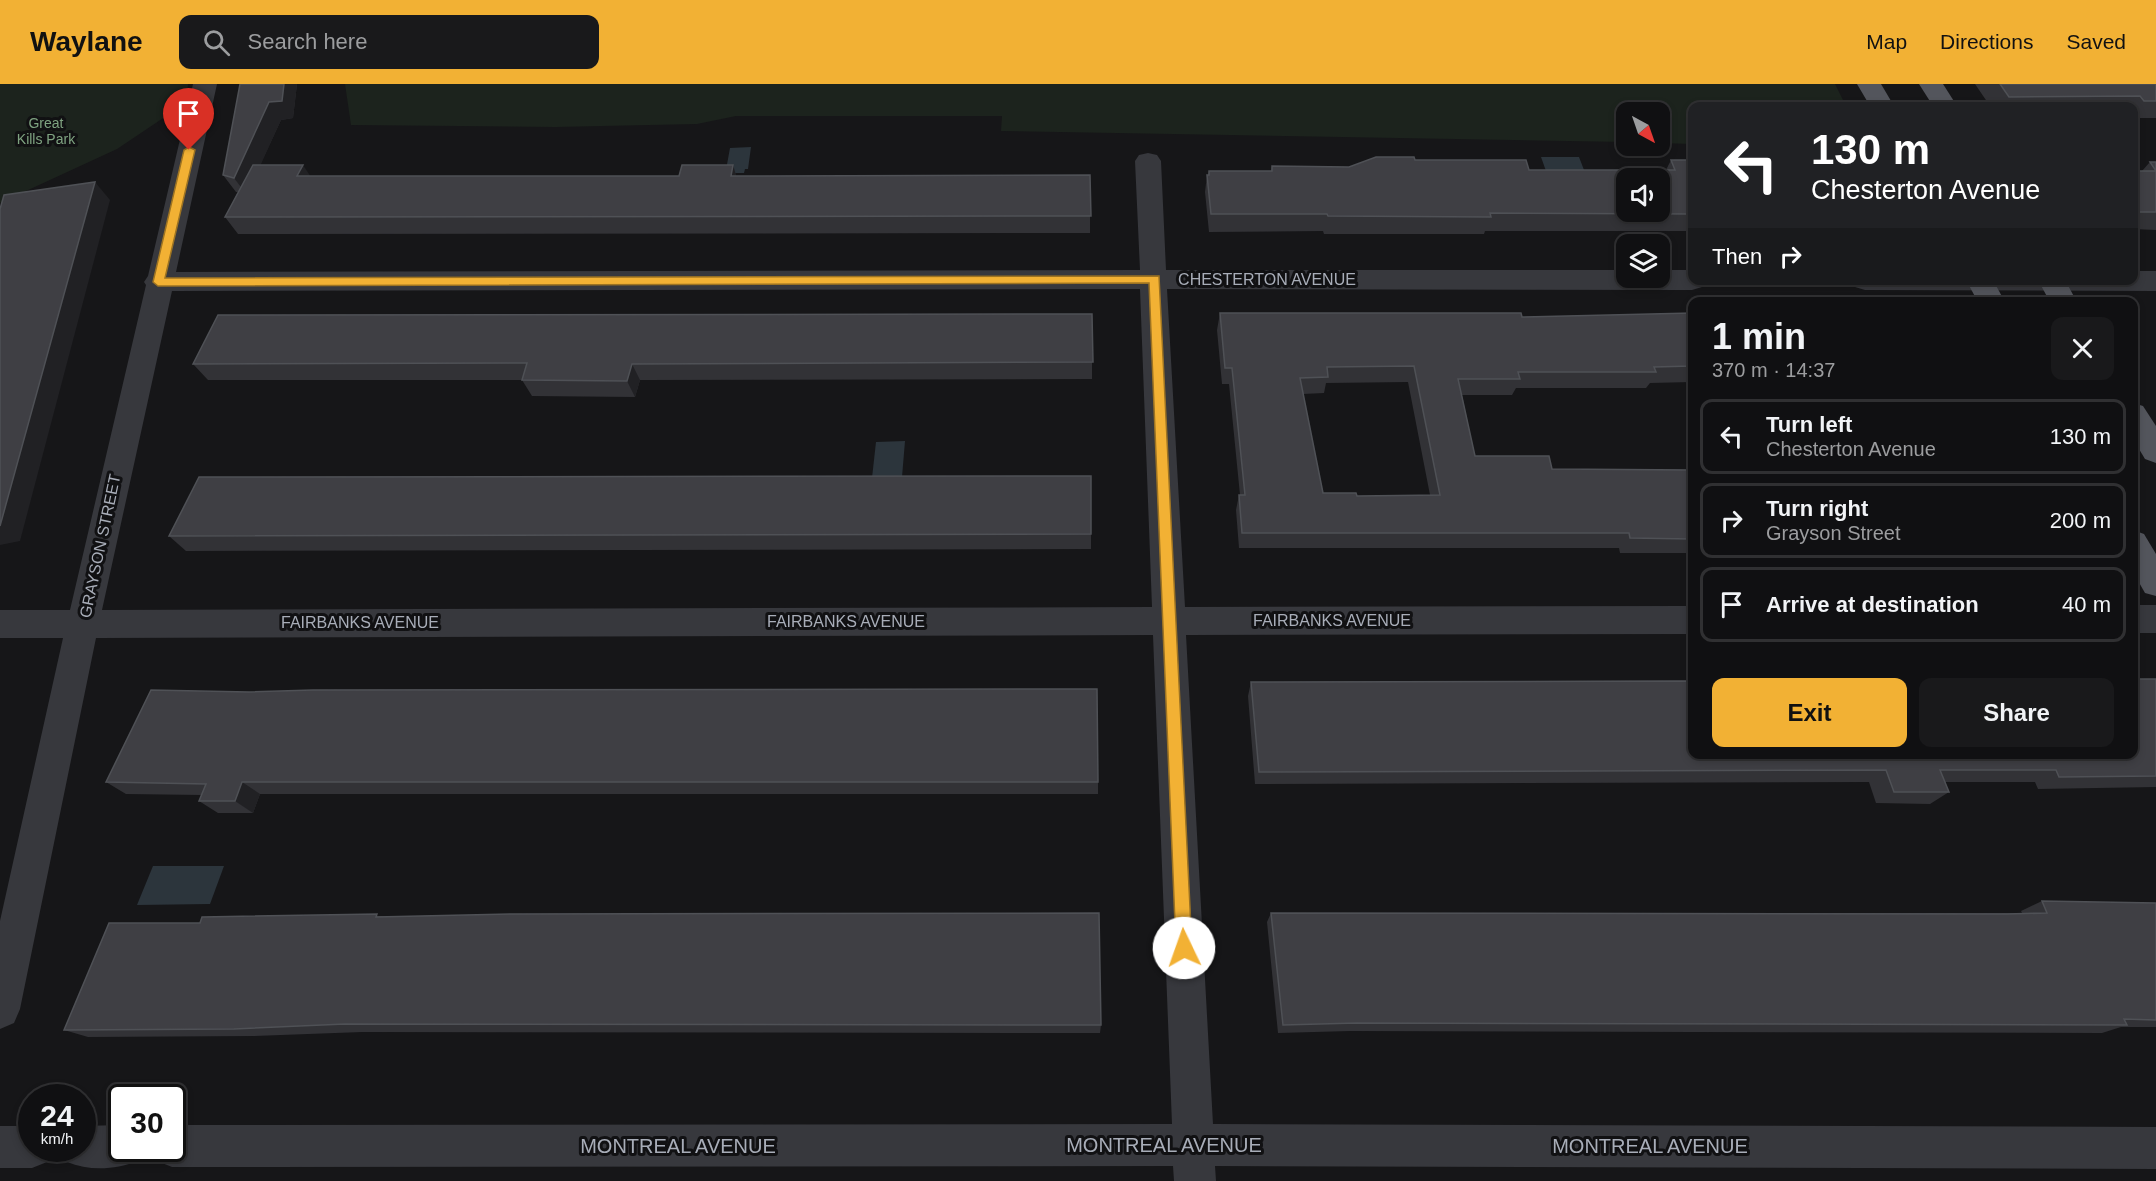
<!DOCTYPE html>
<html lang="en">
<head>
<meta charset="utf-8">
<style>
  body { margin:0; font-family:Arial,sans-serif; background:#19191b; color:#f1f3f6; height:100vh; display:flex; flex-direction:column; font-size:22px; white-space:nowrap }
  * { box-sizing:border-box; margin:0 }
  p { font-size:20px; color:#9c9d9f }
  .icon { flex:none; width:33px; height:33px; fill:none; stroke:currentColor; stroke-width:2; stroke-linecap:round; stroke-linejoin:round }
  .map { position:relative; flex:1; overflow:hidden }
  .drawer { position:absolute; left:1688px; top:213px; width:450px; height:462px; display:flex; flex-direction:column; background:#101012; border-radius:12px; box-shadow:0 3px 9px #0003,0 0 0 2px #303032 }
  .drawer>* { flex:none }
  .guide { position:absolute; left:1688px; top:18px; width:450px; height:183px; border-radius:12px; box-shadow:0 3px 9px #0003,0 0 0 2px #303032; background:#202124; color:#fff; overflow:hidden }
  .needle { width:39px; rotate:140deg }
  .fabs { position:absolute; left:1616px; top:18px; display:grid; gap:12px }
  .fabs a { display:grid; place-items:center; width:54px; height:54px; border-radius:12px; background:#101012; box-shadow:0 3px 9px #0003,0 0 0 2px #303032; font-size:30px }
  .speed { position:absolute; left:18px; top:1000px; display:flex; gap:12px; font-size:30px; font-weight:700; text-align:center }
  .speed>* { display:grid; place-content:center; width:78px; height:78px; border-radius:50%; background:#101012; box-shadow:0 3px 9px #0003,0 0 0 2px #303032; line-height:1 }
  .speed small { font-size:15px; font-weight:400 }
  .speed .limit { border:3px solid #111; border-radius:9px; background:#fff; color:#111 }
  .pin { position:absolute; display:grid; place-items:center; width:51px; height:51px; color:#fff; margin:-62px -26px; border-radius:50% 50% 50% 0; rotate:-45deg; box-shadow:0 0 6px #0007 }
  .pin .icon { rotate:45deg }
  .me { position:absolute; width:66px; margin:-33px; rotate:357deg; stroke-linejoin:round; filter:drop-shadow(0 0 4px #0008) }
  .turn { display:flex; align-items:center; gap:21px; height:126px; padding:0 24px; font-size:27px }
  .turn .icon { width:78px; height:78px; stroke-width:2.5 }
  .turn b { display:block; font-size:42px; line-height:51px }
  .then { display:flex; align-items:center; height:57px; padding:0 24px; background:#0003; gap:12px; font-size:22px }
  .round { display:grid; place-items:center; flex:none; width:63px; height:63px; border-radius:12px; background:#19191b }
  .overview { display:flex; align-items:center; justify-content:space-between; height:102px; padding:0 24px }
  h1 { font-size:36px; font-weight:700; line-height:45px }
  .cta { display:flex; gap:12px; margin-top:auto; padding:12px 24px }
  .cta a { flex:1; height:69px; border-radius:12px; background:#f2b134; color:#111; font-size:24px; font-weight:700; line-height:69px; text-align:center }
  .cta a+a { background:#19191b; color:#f1f3f6 }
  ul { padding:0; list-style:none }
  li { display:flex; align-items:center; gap:18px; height:75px; margin:0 12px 9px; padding:0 12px; border:3px solid #303032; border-radius:12px }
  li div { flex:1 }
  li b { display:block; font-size:22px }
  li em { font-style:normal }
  header { display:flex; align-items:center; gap:36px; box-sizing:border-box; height:84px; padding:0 30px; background:#f2b134; color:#111 }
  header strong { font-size:28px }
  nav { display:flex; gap:33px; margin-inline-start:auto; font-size:21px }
  .search { width:420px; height:54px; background:#19191b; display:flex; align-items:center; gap:15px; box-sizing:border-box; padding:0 21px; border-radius:12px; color:#9c9d9f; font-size:22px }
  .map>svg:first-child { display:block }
</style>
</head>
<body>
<header>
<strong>Waylane</strong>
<div class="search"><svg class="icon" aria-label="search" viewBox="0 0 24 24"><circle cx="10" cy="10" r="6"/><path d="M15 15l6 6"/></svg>Search here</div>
<nav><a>Map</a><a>Directions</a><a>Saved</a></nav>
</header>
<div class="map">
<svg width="2156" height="1097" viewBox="0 0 2156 1097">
  <rect width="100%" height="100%" fill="#161618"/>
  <g fill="#1c231d">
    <path d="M 0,0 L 188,0 L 187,18 L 117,65 L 0,119 Z"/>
    <path d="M 345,0 L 1835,0 L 1846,22 L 1692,22 L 1692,60 L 1659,59 L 1659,28 L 1626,28 L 1626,58 L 1001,47 L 1002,32 L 736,32 L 697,40 L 555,43 L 351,41 Z"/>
  </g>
  <g fill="#2c353c">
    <path d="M 751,63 L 748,85 L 745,85 L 744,89 L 729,89 L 726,86 L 730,64 Z"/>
    <path d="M 1541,73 L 1579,73 L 1584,86 L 1546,87 Z"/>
    <path d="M 905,357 L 902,393 L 872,394 L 876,358 Z"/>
    <path d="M 153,782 L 224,782 L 210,820 L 137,821 Z"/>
  </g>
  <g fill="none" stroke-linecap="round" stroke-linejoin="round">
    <g fill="#37383d" fill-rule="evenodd">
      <path d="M 193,0 L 217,0 L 176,188 L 1140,186 L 1135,77 L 1139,71 L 1148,69 L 1157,71 L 1161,77 L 1166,186 L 1626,186 L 1626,194 L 1659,194 L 1659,186 L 1692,186 L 1692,196 L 1705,196 L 1702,203 L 1692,206 L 1167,205 L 1185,523 L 1692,522 L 1692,550 L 1186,551 L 1213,1040 L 2156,1043 L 2156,1085 L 1215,1082 L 1216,1097 L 1174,1097 L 1173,1082 L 172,1083 L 157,1077 L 152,1065 L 172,1065 L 172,1041 L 1172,1040 L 1153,551 L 96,554 L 20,925 L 14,939 L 0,945 L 0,837 L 63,554 L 0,554 L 0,526 L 70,526 L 146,201 L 144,198 L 148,192 ZM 1140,205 L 1152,523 L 102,526 L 172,207 Z"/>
      <path d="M 2133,187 L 2156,187 L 2156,207 L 1865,206 L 1855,203 L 1852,196 L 2133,196 Z"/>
      <rect x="2133" y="521" width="23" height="28"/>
      <path d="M 122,1041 L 122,1065 L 142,1065 L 137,1077 C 115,1086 89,1087 67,1078 L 62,1065 L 82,1065 L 82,1042 Z"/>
      <path d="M 0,1042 L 32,1042 L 32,1065 L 52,1065 L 47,1078 L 32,1084 L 0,1084 Z"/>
    </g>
    <g fill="#53555c" fill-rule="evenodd">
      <path d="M 1857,0 L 1881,0 L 1894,22 L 1870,22 Z"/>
      <path d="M 1919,0 L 1943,0 L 1957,22 L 1933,22 Z"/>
      <path d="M 1966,196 L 1993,196 L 2005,218 L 1978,218 Z"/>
      <path d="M 2038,196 L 2065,196 L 2077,218 L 2050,218 Z"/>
      <path d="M 2133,319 L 2143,322 L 2156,342 L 2156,379 L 2145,375 L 2133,355 Z"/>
      <path d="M 2133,446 L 2144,450 L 2156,470 L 2156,512 L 2145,509 L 2133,488 Z"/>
    </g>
  </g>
  <g fill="#323236" fill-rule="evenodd">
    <path d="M 240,0 L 297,0 L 293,34 L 281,36 L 260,81 L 310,92 L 679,92 L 733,81 L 736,92 L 1090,91 L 1090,149 L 238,150 L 225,133 L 238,108 L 236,108 L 223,91 Z"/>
    <path d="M 1975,0 L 2156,0 L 2156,34 L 2133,34 L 2133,22 L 1990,22 Z"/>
    <path d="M 1415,76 L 1529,86 L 1666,86 L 1671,76 L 1692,76 L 1692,147 L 1485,147 L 1484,150 L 1324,150 L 1323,147 L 1209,148 L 1205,108 L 1207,91 L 1208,91 L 1209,87 L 1271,87 L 1272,82 L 1349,83 Z"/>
    <path d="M 2150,78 L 2156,78 L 2156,146 L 2133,145 L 2133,87 L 2142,87 Z"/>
    <path d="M 1220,229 L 1522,233 L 1692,229 L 1692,298 L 1650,299 L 1646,304 L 1516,304 L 1512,311 L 1462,311 L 1475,372 L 1552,385 L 1692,386 L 1692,469 L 1620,469 L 1619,464 L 1239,464 L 1236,426 L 1239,411 L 1240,411 L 1229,300 L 1222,300 L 1217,246 ZM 1408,298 L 1430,411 L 1357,412 L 1323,409 L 1303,310 L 1324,309 L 1326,299 Z"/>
    <path d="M 1092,230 L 1092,295 L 640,296 L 635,313 L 532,312 L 522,296 L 208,296 L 193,280 Z"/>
    <path d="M 1091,450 L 1091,465 L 186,467 L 169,452 Z"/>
    <path d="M 2156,595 L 2156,703 L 2038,705 L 2035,698 L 1945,698 L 1949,708 L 1930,720 L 1876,719 L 1869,698 L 1255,700 L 1248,612 L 1251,598 Z"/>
    <path d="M 106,698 L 1098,698 L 1098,710 L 260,710 L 253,729 L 218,729 L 199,717 L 202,711 L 126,710 Z"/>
    <path d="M 2042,817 L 2156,819 L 2156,943 L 2121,943 L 2102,949 L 1350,947 L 1278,949 L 1267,838 L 1271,829 L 2022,829 L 2021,827 Z"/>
    <path d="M 381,832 L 1101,941 L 1100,949 L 362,948 L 254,952 L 88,953 L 64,946 L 200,839 Z"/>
  </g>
  <g fill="#212124">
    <path d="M 284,0 L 297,0 L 293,34 L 281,36 L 247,111 L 234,94 L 269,18 Z"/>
    <path d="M 303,81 L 315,99 L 297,92 Z"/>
    <path d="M 733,81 L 738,98 L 731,92 Z"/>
    <path d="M 95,98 L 110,116 L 20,457 L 0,461 L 0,442 Z"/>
    <path d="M 632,280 L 640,296 L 635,313 L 627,297 Z"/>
    <path d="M 242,698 L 260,710 L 253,729 L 235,717 Z"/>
  </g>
  <g fill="#3f3f44" stroke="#4f5156" stroke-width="1.5" fill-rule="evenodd">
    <path d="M 240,0 L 284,0 L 282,17 L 269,18 L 234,94 L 223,91 Z"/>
    <path d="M 2000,0 L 2156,0 L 2156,17 L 2144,17 L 2140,12 L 2009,13 Z"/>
    <path d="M 1376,73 L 1414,73 L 1415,76 L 1526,76 L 1529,86 L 1675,86 L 1671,76 L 1692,76 L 1692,130 L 1490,129 L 1491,133 L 1328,132 L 1327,130 L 1211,130 L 1207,91 L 1209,91 L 1209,87 L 1272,87 L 1272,82 L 1349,83 ZM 1626,94 L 1659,94 L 1659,128 L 1626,128 Z"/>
    <path d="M 2150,78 L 2156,78 L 2156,87 Z"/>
    <path d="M 253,81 L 303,81 L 297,92 L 679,92 L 682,81 L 733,81 L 731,92 L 1090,91 L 1091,132 L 225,133 Z"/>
    <rect x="2133" y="87" width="23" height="41"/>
    <path d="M 95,98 L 0,442 L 0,125 L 4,111 Z"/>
    <path d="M 1220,229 L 1521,229 L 1522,233 L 1692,229 L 1692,282 L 1654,283 L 1656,288 L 1518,288 L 1520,295 L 1458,295 L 1475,372 L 1549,372 L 1552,385 L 1692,386 L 1692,455 L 1630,454 L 1629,449 L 1242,449 L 1239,411 L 1245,411 L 1232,284 L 1225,284 ZM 1414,282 L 1440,411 L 1357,412 L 1356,409 L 1323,409 L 1300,294 L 1328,293 L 1327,283 Z"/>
    <path d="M 1092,230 L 1093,278 L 632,280 L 627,297 L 522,296 L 527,279 L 193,280 L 218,231 Z"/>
    <path d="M 1091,392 L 1091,450 L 169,452 L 199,393 Z"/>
    <path d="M 2133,595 L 2156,595 L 2156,692 L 2059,693 L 2056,686 L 1940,686 L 1949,708 L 1894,708 L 1886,686 L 1259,688 L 1251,598 L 1692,597 L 1692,670 L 2133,670 Z"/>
    <path d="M 1097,605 L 1098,698 L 242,698 L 235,717 L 199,717 L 206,700 L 106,698 L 151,606 L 249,608 L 313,606 Z"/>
    <path d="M 2042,817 L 2156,819 L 2156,936 L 2124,935 L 2127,941 L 1357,939 L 1283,941 L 1271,829 L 2007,830 L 2047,829 Z"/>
    <path d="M 1099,829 L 1101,941 L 345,940 L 234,945 L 64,946 L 109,839 L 200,839 L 202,833 L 377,830 L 376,833 L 513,830 Z"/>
  </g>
  <path fill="#f2b134" stroke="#9d7322" stroke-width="1.5" d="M 189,63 L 195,66 L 165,194 L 1159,192 L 1192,864 L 1190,869 L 1184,872 L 1178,869 L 1176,864 L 1149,199 L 158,202 L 153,198 L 184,66 Z"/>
  <g text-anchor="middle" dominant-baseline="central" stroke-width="6" stroke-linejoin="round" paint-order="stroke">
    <g font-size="14" fill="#7fa381" stroke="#111113">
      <text x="46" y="39">Great<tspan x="46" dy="16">Kills Park</tspan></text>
    </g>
    <g font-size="16" fill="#a8adb8" stroke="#111113">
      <text x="1267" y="195">CHESTERTON AVENUE</text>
      <text transform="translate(100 462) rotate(-78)">GRAYSON STREET</text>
      <text x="1332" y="536">FAIRBANKS AVENUE</text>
      <text x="846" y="537">FAIRBANKS AVENUE</text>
      <text x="360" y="538">FAIRBANKS AVENUE</text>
    </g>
    <g font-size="20" fill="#a8adb8" stroke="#111113">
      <text x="1164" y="1061">MONTREAL AVENUE</text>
      <text x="678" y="1062">MONTREAL AVENUE</text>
      <text x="1650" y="1062">MONTREAL AVENUE</text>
    </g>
  </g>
</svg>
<div class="fabs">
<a><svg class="needle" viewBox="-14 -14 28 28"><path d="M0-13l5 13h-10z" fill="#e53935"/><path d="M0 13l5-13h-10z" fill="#9c9d9f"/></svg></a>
<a><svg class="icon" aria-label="sound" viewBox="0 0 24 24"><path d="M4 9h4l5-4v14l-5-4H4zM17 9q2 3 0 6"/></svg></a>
<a><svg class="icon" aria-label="layers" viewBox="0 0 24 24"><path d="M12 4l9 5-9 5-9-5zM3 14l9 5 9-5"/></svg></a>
</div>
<div class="speed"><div>24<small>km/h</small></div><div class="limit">30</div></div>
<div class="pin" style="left:189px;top:66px;background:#d93025"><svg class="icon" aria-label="arrive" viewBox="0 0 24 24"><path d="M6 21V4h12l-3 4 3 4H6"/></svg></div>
<svg class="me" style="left:1184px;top:864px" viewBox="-20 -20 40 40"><circle r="19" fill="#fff"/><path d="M0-13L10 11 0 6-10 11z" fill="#f2b134"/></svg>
<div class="guide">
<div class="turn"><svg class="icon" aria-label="left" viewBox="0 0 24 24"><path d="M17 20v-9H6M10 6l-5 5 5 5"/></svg><div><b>130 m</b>Chesterton Avenue</div></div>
<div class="then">Then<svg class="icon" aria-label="right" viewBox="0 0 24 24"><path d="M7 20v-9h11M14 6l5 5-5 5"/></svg></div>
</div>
<section class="drawer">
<div class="overview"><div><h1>1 min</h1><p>370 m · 14:37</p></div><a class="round"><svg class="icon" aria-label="close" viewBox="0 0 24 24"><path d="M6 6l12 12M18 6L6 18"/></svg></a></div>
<ul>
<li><svg class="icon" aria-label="left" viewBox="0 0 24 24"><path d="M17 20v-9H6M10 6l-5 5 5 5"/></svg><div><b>Turn left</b><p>Chesterton Avenue</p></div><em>130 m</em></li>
<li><svg class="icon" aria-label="right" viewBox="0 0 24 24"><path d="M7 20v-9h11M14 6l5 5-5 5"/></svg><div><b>Turn right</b><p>Grayson Street</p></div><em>200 m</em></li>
<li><svg class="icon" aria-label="arrive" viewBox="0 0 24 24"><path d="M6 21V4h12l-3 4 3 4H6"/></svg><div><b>Arrive at destination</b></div><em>40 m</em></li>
</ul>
<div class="cta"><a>Exit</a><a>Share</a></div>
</section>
</div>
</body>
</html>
